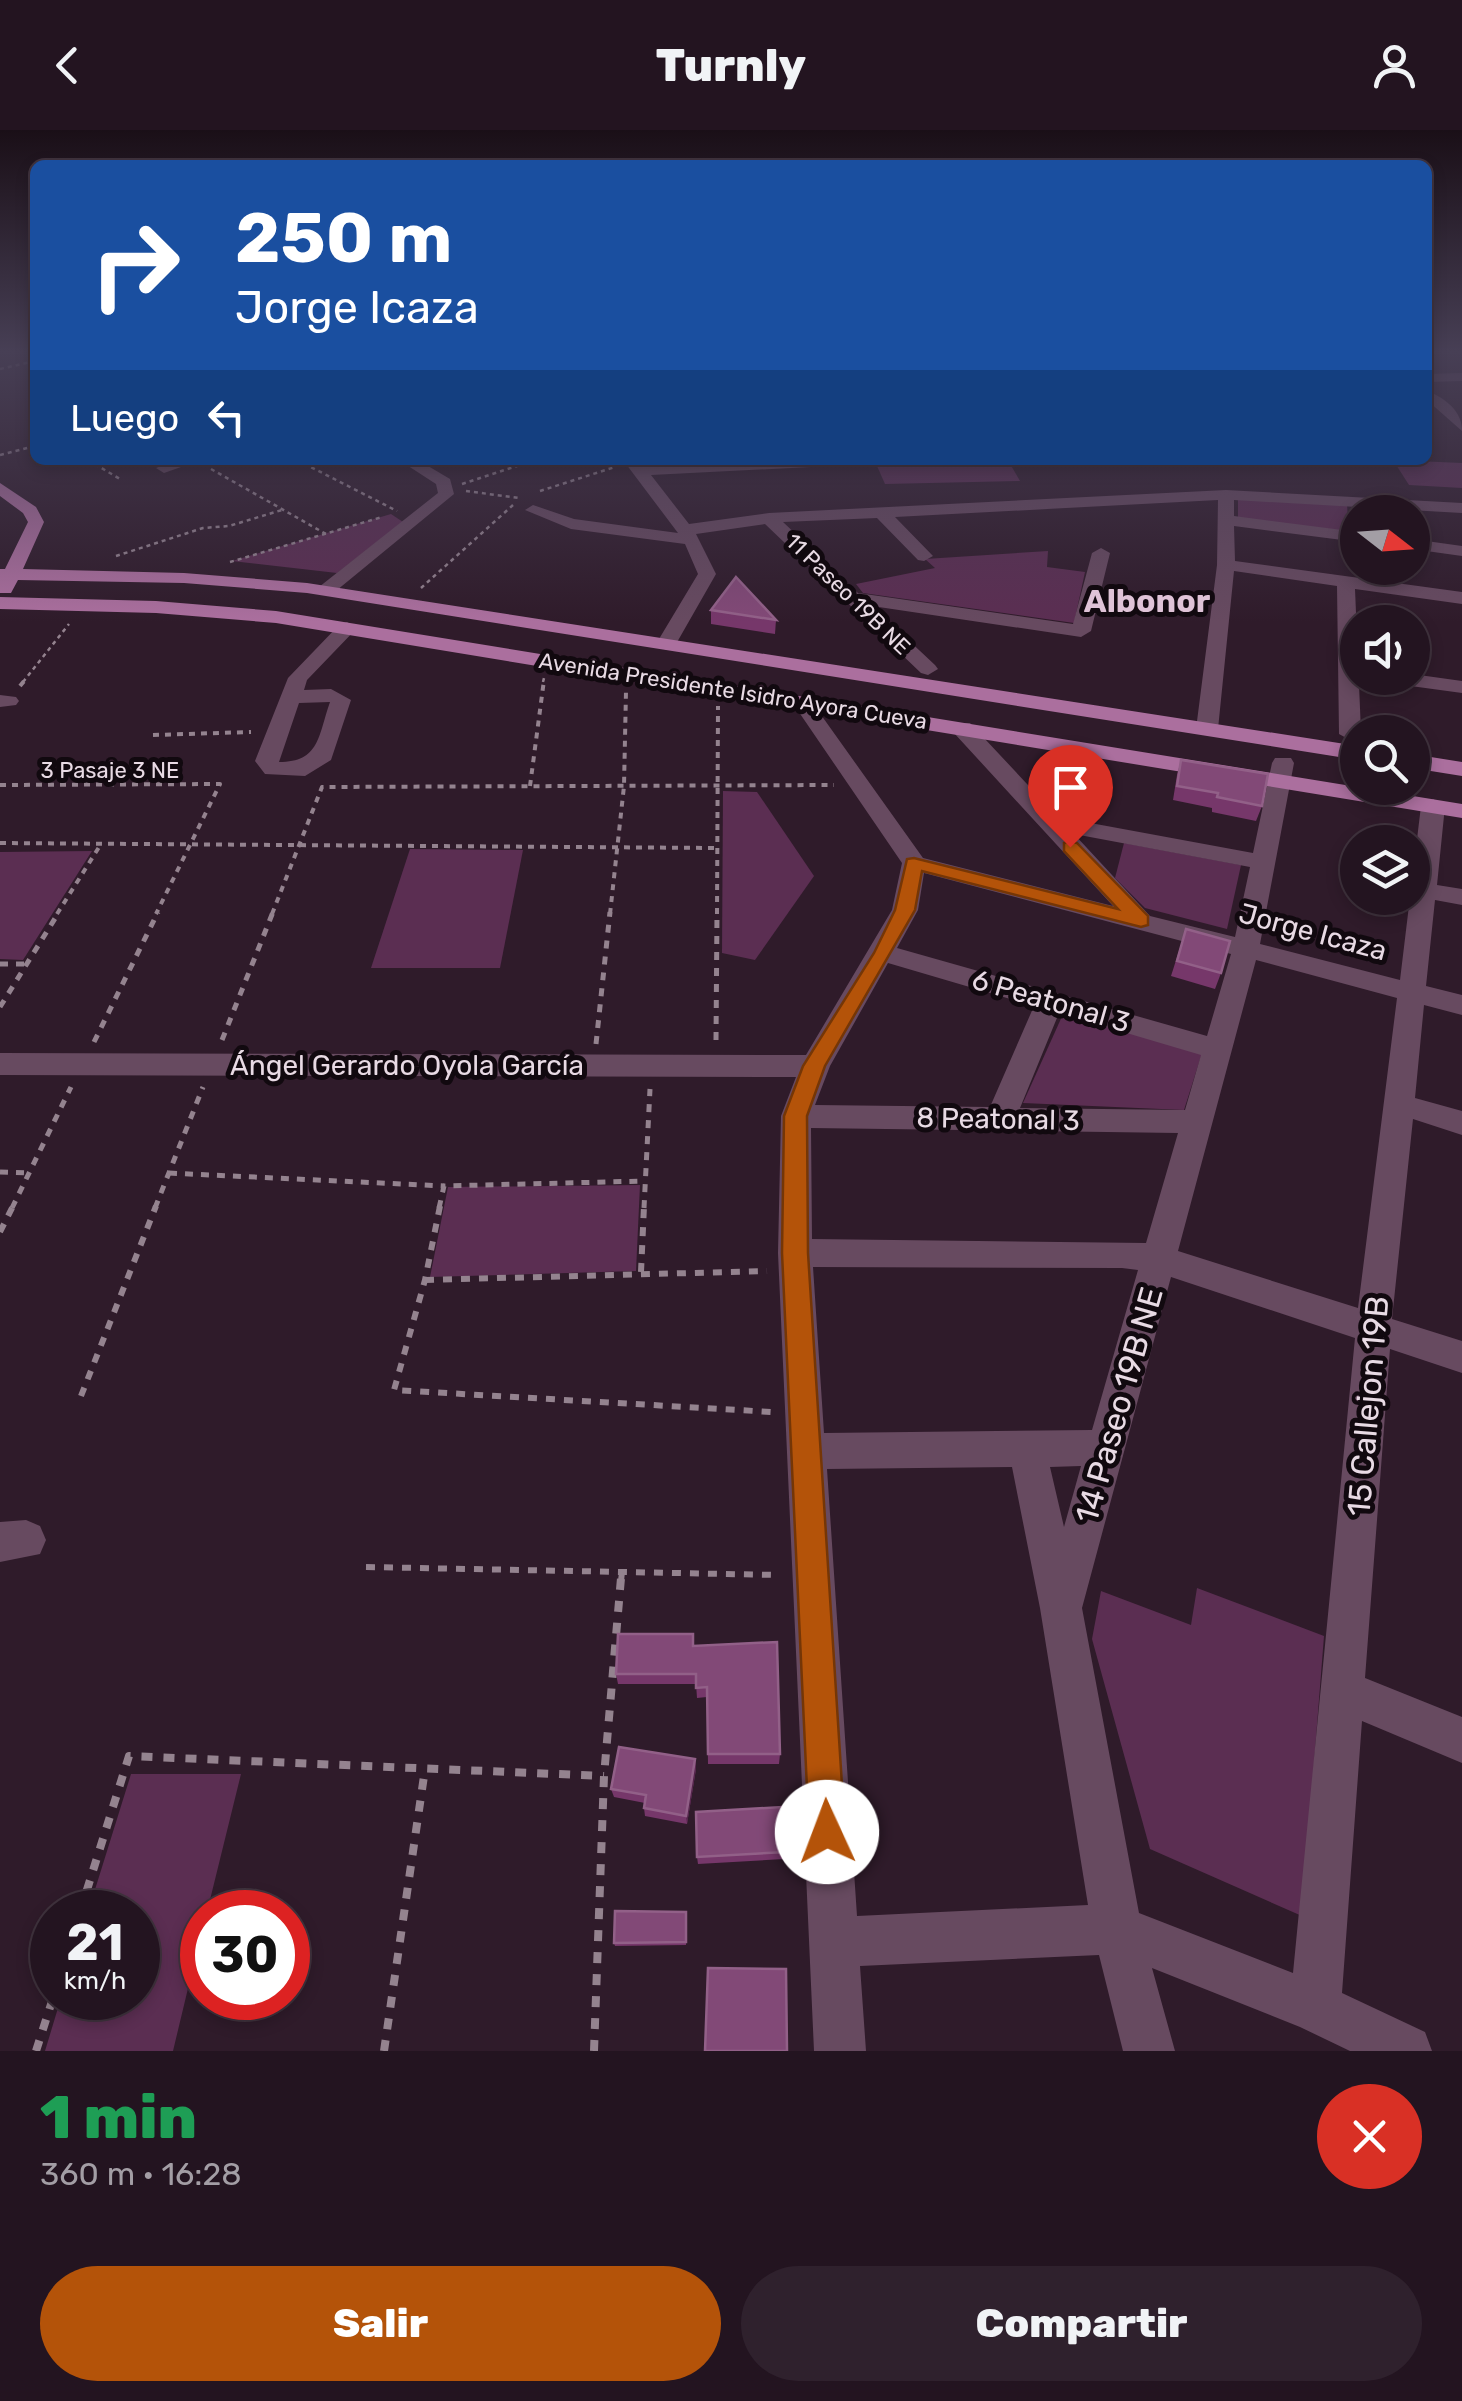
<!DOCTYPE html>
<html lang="es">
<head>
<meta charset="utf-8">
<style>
  body { margin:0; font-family:Rubik,sans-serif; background:#2f212d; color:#f1f3f6; height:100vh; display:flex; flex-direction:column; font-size:38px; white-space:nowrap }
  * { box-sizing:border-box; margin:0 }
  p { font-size:32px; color:#a39ea5 }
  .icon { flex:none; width:55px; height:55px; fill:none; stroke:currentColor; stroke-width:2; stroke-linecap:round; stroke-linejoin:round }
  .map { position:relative; height:1921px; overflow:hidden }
  .drawer { display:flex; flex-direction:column; background:#231420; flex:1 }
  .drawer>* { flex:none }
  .guide { position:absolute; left:30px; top:30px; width:1402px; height:305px; border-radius:15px; box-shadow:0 5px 15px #0003,0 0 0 2px #40333e; background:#1a4fa0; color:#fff; overflow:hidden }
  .needle { width:65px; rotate:107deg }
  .fabs { position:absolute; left:1340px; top:365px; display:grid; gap:20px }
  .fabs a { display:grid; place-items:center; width:90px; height:90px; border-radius:50%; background:#231420; box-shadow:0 5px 15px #0003,0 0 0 2px #40333e; font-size:50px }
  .speed { position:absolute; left:30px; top:1760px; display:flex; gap:20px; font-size:50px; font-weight:700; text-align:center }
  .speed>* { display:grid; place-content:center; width:130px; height:130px; border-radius:50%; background:#231420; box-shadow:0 5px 15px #0003,0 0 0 2px #40333e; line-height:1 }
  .speed small { font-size:25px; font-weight:400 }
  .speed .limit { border:15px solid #d22; background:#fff; color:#111 }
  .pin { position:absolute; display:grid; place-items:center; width:85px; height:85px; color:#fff; margin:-102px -42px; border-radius:50% 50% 50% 0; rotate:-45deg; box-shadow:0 0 10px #0007 }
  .pin .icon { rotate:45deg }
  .me { position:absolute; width:110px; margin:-55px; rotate:358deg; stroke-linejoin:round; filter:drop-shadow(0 0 8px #0008) }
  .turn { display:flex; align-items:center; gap:35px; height:210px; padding:0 40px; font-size:45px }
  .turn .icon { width:130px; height:130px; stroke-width:2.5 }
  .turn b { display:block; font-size:70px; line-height:85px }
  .then { display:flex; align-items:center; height:95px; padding:0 40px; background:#0003; gap:20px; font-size:38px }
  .round { display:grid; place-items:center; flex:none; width:105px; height:105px; border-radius:52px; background:#2f212d }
  .head { display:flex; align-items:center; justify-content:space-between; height:170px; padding:0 40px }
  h1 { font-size:60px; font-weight:800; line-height:75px; color:#1e9e55 }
  .primary-button { display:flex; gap:20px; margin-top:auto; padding:20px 40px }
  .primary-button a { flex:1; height:115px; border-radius:60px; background:#b45309; color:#fff; font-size:40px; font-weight:800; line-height:115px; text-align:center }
  .primary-button a+a { background:#2f212d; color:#f1f3f6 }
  header { display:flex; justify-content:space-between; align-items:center; height:130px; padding:0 40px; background:#231420; font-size:45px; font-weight:800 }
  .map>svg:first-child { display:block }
</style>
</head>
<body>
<header><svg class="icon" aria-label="back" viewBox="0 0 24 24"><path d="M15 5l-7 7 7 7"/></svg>Turnly<svg class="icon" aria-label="person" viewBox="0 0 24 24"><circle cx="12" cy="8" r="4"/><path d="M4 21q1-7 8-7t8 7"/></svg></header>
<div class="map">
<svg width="1462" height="1921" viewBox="0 0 1462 1921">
  <rect width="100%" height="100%" fill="#2f1b2a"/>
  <g fill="#5b2e52">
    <path d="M 893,330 L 1000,330 L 1009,332 L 1020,351 L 885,354 L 877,336 Z"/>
    <path d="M 1393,330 L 1462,333 L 1462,358 L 1409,355 Z"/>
    <path d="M 1238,368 L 1347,374 L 1349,404 L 1238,389 Z"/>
    <path d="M 391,384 L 403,392 L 337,443 L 232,431 Z"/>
    <path d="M 1048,421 L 1047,437 L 1085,442 L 1074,493 L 863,463 L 856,454 L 935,438 L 925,429 Z"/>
    <path d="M 723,661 L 757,662 L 814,746 L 755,830 L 722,823 Z"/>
    <path d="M 1124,713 L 1241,735 L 1227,799 L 1145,778 L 1115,748 Z"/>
    <path d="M 410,719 L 523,720 L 500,838 L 371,838 Z"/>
    <path d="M 92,721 L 23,830 L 0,829 L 0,722 Z"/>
    <path d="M 1064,882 L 1203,920 L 1184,980 L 1023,973 Z"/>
    <path d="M 640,1055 L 636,1141 L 430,1147 L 448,1057 Z"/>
    <path d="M 1197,1458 L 1324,1506 L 1302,1786 L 1150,1719 L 1092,1509 L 1101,1461 L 1191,1495 Z"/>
    <path d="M 131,1644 L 241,1644 L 207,1782 L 202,1782 L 202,1800 L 173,1921 L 45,1921 L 61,1868 L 138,1868 L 138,1782 L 88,1782 Z"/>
  </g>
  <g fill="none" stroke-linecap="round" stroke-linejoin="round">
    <g stroke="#94838f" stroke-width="2.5" stroke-dasharray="4 4" stroke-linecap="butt">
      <path d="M 0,239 L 35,231"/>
      <path d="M 0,325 L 35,316"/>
      <path d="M 88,330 L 120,349"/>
      <path d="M 297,330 L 397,381"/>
      <path d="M 211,339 L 326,404"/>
      <path d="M 462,354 L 535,330"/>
      <path d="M 466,361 L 519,368"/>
      <path d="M 540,361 L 615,337"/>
      <path d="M 116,426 L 203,398 L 229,396 L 282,380"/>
      <path d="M 230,432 L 382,387"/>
      <path d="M 421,458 L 513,375"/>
      <path d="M 23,552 L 69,494"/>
      <path d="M 543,552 L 544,548"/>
    </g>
    <g stroke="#94838f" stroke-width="4" stroke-dasharray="6 6" stroke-linecap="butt">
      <path d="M 20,556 L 25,550"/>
      <path d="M 153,605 L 251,602"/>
      <path d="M 0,655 L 220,654 L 156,784"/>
      <path d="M 530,656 L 544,550"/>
      <path d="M 0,713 L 719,718"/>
      <path d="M 57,784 L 101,714"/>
      <path d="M 272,784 L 322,657 L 834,655"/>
      <path d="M 610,784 L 624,656 L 626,561"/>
      <path d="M 717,784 L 718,576"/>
    </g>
    <g stroke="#94838f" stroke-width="5" stroke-dasharray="8 8" stroke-linecap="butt">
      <path d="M 0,834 L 26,834"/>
      <path d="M 0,877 L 59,782"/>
      <path d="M 222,910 L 273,782"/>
      <path d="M 716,910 L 717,782"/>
      <path d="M 94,912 L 158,782"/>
      <path d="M 596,914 L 610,782"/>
      <path d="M 0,1042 L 29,1043"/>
      <path d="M 169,1043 L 444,1056"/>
      <path d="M 12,1078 L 71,957"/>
      <path d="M 155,1078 L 203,957"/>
      <path d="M 439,1078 L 444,1056 L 645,1051"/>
      <path d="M 644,1078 L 650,959"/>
    </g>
    <g stroke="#94838f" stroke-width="6" stroke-dasharray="9 9" stroke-linecap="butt">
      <path d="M 440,1076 L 425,1150 L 394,1260 L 772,1282"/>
      <path d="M 0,1102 L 13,1076"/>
      <path d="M 641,1142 L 644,1076"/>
      <path d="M 425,1150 L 767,1141"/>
      <path d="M 81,1266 L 156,1076"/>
      <path d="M 366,1437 L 778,1445"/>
      <path d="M 621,1451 L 622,1442"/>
    </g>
    <g stroke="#94838f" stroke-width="8" stroke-dasharray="11 11" stroke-linecap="butt">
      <path d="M 80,1782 L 129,1626 L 604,1646"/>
      <path d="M 36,1921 L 53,1868"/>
      <path d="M 384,1921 L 425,1639"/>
      <path d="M 594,1921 L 604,1646 L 621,1448"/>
    </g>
    <g fill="#674a60" fill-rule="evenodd">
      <path d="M 1462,243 L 1462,251 L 1428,252 L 1428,244 Z"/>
      <path d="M 1428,261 C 1446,269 1462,281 1462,301 L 1428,271 Z"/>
      <path d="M 176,330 L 201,330 L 164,343 L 156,338 Z"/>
      <path d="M 399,330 L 418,330 L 450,349 L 454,364 L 331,465 L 319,465 L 319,457 L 438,363 L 436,354 Z"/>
      <path d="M 623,330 L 639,330 L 644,336 L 858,330 L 850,335 L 651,345 L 689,394 L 769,383 L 1226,360 L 1462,373 L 1462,383 L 1234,370 L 1234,386 L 1358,402 L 1358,412 L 1234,396 L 1235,431 L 1462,462 L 1462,474 L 1355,459 L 1361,602 L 1350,610 L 1339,604 L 1337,456 L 1234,441 L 1218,599 L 1207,605 L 1196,599 L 1217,435 L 1218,370 L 895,387 L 933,426 L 924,431 L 918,430 L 877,388 L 783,392 L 858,463 L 1073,494 L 1092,423 L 1101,418 L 1110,423 L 1091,501 L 1081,507 L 872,476 L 935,535 L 938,539 L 928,545 L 921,543 L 765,394 L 696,404 L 716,444 L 676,514 L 666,520 L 656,514 L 698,444 L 685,414 L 571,399 L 525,380 L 533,375 L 574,389 L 678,403 Z"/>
      <path d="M 1329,330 L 1390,330 C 1376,338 1343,338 1329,330 Z"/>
      <path d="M 1412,409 L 1462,416 L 1462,426 L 1412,419 Z"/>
      <path d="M 347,492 L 357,498 L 307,550 L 304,560 L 331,559 L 351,570 L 331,630 L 305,646 L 265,644 L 255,631 L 288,548 L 340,494 ZM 330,572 C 318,606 320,632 279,632 L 299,573 Z"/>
      <path d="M 1412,544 L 1462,551 L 1462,563 L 1396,554 L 1386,548 L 1412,548 Z"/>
      <path d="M 0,565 L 16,567 L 19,571 L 16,575 L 0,577 Z"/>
      <path d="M 802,566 L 809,568 L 923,728 L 1113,776 L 954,603 L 951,598 L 954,593 L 970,593 L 1058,687 L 1253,723 L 1272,633 L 1275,628 L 1291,628 L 1294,633 L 1260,814 L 1400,850 L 1421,676 L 1433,669 L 1445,676 L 1437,755 L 1462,759 L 1462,775 L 1435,770 L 1426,856 L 1462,865 L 1462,885 L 1424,875 L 1415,968 L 1462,981 L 1462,1005 L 1413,989 L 1392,1189 L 1462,1211 L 1462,1243 L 1390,1219 L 1365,1548 L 1462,1587 L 1462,1633 L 1362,1591 L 1342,1863 L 1425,1902 L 1432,1921 L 1350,1921 L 1300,1897 L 1152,1838 L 1175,1921 L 1123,1921 L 1099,1825 L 860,1836 L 866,1921 L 814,1921 L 778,1123 L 781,986 L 796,947 L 0,945 L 0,923 L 806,925 L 892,780 L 902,733 L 792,572 ZM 1074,704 L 1250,737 L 1235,807 L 1150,786 ZM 924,743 L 1231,824 L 1207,906 L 897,818 L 918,780 ZM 1256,830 L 1397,868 L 1358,1178 L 1178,1121 ZM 888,833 L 1034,876 L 990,977 L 815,975 L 830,936 ZM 1059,883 L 1201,925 L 1185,980 L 1020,978 ZM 811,998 L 1178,1003 L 1146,1113 L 812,1109 ZM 813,1137 L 1122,1138 L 1138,1140 L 1092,1300 L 824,1303 ZM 1171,1147 L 1355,1208 L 1293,1843 L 1139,1783 L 1082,1478 ZM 1081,1336 L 1064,1397 L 1050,1337 ZM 1012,1337 L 1040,1478 L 1088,1775 L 857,1786 L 827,1339 Z"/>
      <path d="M 26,1390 L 40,1396 L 46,1410 L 40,1424 L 0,1432 L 0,1392 Z"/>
    </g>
    <g fill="#ab6f9e" fill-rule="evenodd">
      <path d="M 0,353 L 36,377 L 44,392 L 23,439 L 184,443 L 307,453 L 1358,616 L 1358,630 L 307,463 L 184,453 L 18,450 L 11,463 L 0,463 L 0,439 L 5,439 L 28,392 L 23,383 L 0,366 Z"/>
      <path d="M 0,467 L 156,471 L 276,481 L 1462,674 L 1462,688 L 276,493 L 156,483 L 0,479 Z"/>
      <path d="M 1412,624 L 1462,632 L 1462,646 L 1412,638 Z"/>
    </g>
  </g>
  <g fill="#76376a">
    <path d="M 711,480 L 776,490 L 775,504 L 711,494 Z"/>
    <path d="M 1181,630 L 1262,676 L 1256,691 L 1212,682 L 1212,678 L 1173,670 L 1177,645 Z"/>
    <path d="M 1186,799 L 1221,843 L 1215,859 L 1171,846 Z"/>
    <path d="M 694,1516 L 780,1624 L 779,1634 L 708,1634 L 707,1567 L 697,1568 L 696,1554 L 618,1554 L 616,1544 Z"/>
    <path d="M 695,1629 L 696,1639 L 687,1694 L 645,1686 L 644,1678 L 645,1673 L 614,1667 L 611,1659 Z"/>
    <path d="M 785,1722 L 784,1729 L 698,1734 L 697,1727 Z"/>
    <path d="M 686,1782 L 686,1815 L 615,1816 L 614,1813 Z"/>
  </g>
  <path fill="#54254b" d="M 695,1629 L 696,1639 L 687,1694 L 686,1686 Z"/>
  <g fill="#824977" stroke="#926088" stroke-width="2.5">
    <path d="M 736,447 L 776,490 L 711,480 Z"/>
    <path d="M 1181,630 L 1268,644 L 1262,676 L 1217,667 L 1218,663 L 1177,656 Z"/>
    <path d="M 1186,799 L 1230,811 L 1221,843 L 1177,831 Z"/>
    <path d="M 618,1504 L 693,1504 L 693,1516 L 777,1512 L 780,1624 L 708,1624 L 707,1557 L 696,1558 L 696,1544 L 616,1544 Z"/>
    <path d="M 619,1617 L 695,1629 L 686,1686 L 644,1678 L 646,1665 L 611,1659 Z"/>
    <path d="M 782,1677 L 785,1722 L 697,1727 L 696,1682 Z"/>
    <path d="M 615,1781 L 686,1782 L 686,1812 L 614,1813 Z"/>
    <path d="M 708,1838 L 786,1839 L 787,1921 L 705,1921 Z"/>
  </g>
  <linearGradient id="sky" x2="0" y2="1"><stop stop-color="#1a0f17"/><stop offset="0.45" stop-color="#473f55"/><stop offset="1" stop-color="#473f55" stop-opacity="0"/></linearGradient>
  <rect width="1462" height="492" fill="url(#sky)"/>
  <path fill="#b45309" stroke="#753606" stroke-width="2.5" d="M 1070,711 L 1077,713 L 1148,786 L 1148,795 L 1141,797 L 922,741 L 915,780 L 825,936 L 807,986 L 808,1123 L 845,1702 L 840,1714 L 827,1720 L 815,1714 L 809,1702 L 782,1123 L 784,986 L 803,936 L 874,823 L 895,780 L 907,729 L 914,728 L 1118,779 L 1064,721 L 1064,713 Z"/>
  <g text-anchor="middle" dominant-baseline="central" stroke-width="10" stroke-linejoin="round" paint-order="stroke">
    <g font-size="22" fill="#e8dae4" stroke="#11090f">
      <text transform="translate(848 464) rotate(44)">11 Paseo 19B NE</text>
      <text transform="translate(733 561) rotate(9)">Avenida Presidente Isidro Ayora Cueva</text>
      <text x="110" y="640">3 Pasaje 3 NE</text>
    </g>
    <g font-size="28" fill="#e8dae4" stroke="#11090f">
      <text transform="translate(1313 802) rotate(15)">Jorge Icaza</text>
      <text transform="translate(1051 871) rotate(16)">6 Peatonal 3</text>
      <text x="407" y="935">Ángel Gerardo Oyola García</text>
      <text transform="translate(998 989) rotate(1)">8 Peatonal 3</text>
    </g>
    <g font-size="32" font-weight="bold" fill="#dfc3d7" stroke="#11090f">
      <text x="1147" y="471">Albonor</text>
    </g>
    <g font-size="32" fill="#e8dae4" stroke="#11090f">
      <text transform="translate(1119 1275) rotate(-74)">14 Paseo 19B NE</text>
      <text transform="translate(1368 1276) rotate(-85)">15 Callejon 19B</text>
    </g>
  </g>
</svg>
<div class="fabs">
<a><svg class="needle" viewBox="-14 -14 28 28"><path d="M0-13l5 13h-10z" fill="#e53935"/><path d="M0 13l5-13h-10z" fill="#a39ea5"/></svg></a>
<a><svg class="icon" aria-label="sound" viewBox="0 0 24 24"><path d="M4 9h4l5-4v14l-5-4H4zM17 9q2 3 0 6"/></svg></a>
<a><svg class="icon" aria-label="search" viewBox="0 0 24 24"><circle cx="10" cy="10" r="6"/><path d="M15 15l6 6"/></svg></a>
<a><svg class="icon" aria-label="layers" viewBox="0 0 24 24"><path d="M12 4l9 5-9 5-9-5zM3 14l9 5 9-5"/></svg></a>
</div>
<div class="speed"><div>21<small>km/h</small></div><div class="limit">30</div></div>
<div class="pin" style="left:1070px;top:717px;background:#d93025"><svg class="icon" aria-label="arrive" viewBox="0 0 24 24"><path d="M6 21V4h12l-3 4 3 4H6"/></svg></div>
<svg class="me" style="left:827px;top:1702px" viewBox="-20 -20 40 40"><circle r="19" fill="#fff"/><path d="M0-13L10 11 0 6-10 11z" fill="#b45309"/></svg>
<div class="guide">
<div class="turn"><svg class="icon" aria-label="right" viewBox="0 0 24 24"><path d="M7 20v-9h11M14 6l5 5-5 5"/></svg><div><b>250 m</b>Jorge Icaza</div></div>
<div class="then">Luego<svg class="icon" aria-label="left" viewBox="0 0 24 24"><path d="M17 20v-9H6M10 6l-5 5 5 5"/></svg></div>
</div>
</div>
<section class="drawer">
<div class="head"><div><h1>1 min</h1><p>360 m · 16:28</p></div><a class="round" style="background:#d93025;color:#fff"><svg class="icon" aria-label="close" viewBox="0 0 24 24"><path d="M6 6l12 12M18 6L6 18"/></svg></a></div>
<div class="primary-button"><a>Salir</a><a>Compartir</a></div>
</section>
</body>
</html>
